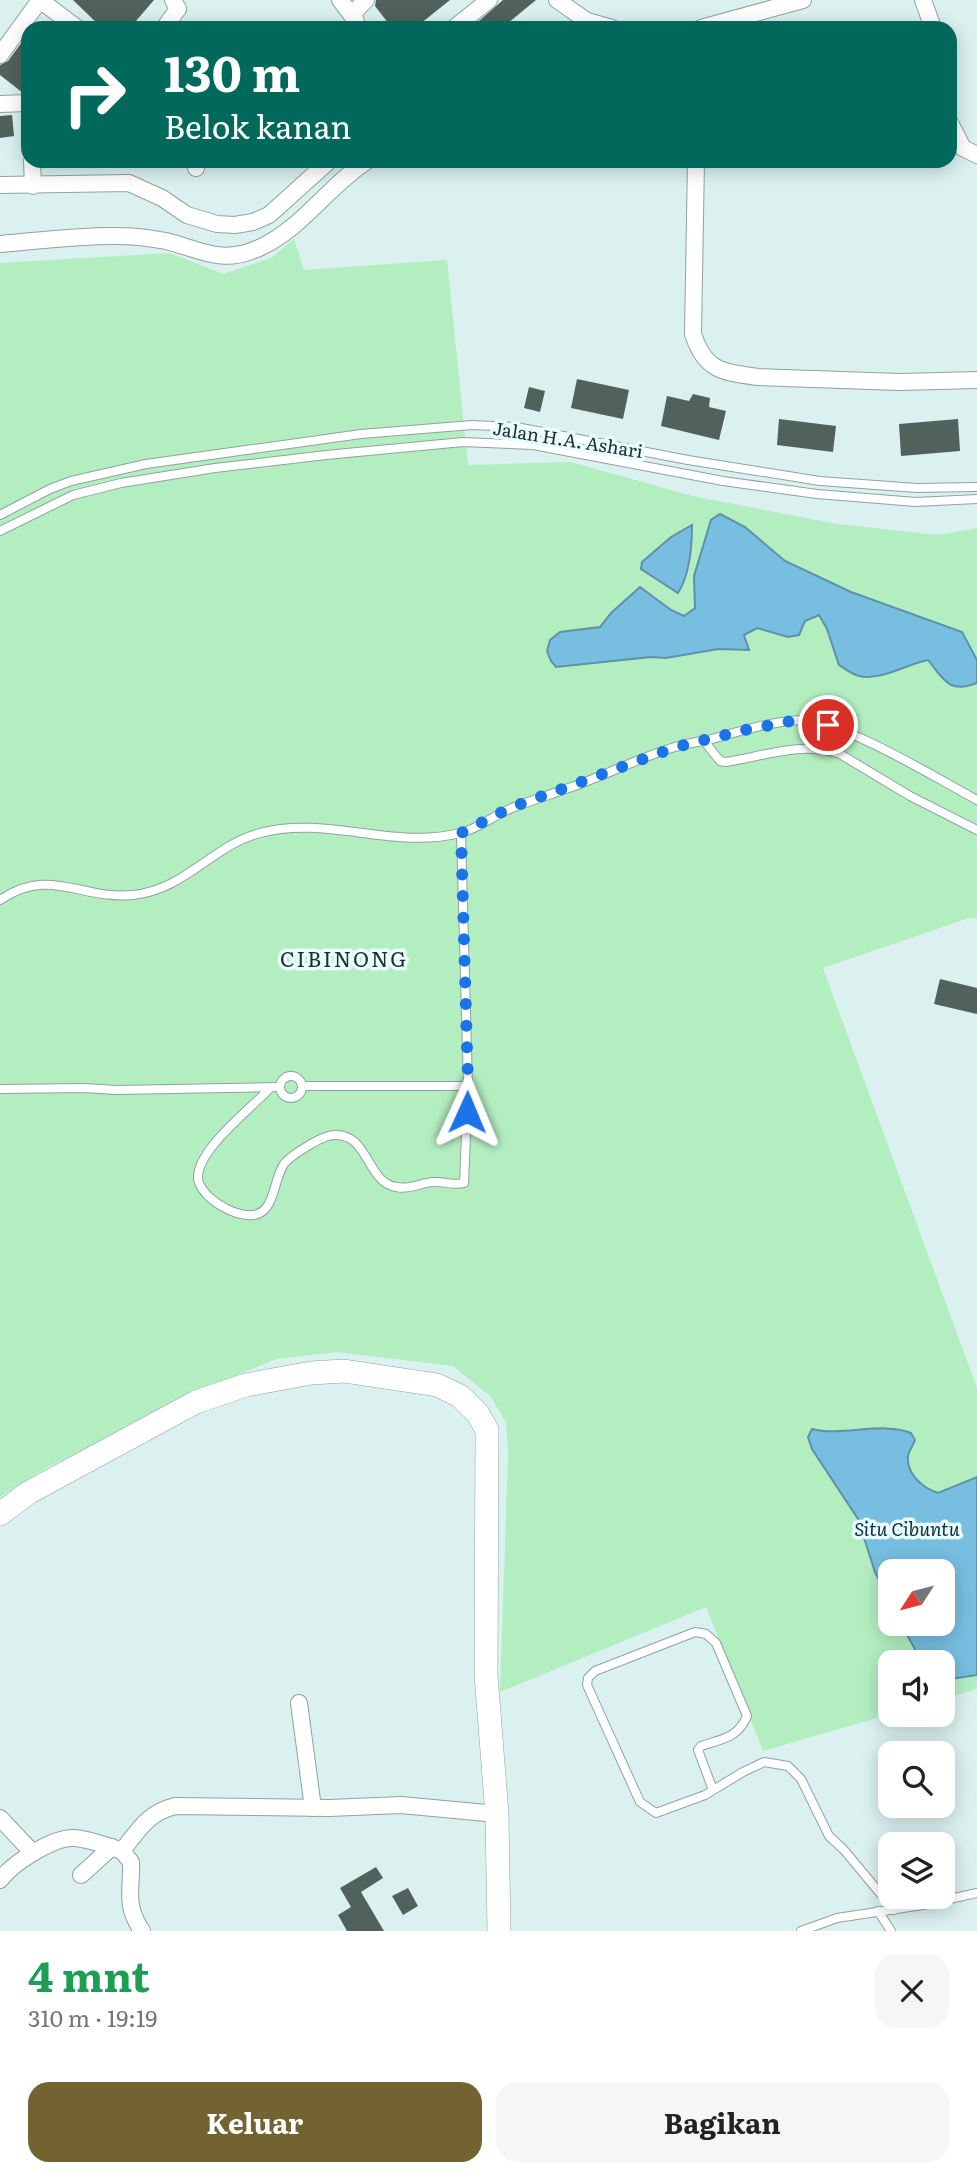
<!DOCTYPE html>
<html lang="id">
<head>
<meta charset="utf-8">
<style>
  body { margin:0; font-family:Literata,serif; background:#f6f6f6; color:#222; height:100vh; display:flex; flex-direction:column; font-size:26px; white-space:nowrap }
  * { box-sizing:border-box; margin:0 }
  p { font-size:23px; color:#767676 }
  .icon { flex:none; width:38px; height:38px; fill:none; stroke:currentColor; stroke-width:2; stroke-linecap:round; stroke-linejoin:round }
  .map { position:relative; height:1931px; overflow:hidden }
  .side { display:flex; flex-direction:column; background:#fff; flex:1 }
  .side>* { flex:none }
  .banner { position:absolute; left:21px; top:21px; width:936px; height:147px; border-radius:21px; box-shadow:0 4px 18px #0003; background:#00695c; color:#fff; overflow:hidden }
  .needle { width:46px; rotate:234deg }
  .tools { position:absolute; left:878px; top:1559px; display:grid; gap:14px }
  .tools a { display:grid; place-items:center; width:77px; height:77px; border-radius:14px; background:#fff; box-shadow:0 4px 18px #0003; font-size:35px }
  .pin { position:absolute; display:grid; place-items:center; width:60px; height:60px; color:#fff; margin:-30px; border:4px solid #fff; border-radius:50%; box-shadow:0 2px 7px #0007 }
  .me { position:absolute; width:77px; margin:-38px; rotate:1deg; stroke-linejoin:round; filter:drop-shadow(0 0 5px #0008) }
  .turn { display:flex; align-items:center; gap:24px; height:147px; padding:0 28px; font-size:32px }
  .turn .icon { width:91px; height:91px; stroke-width:2.5 }
  .turn b { display:block; font-size:49px; line-height:60px }
  .round { display:grid; place-items:center; flex:none; width:74px; height:74px; border-radius:21px; background:#f6f6f6 }
  .overview { display:flex; align-items:center; justify-content:space-between; height:119px; padding:0 28px }
  h1 { font-size:42px; font-weight:700; line-height:52px; color:#1e9e55 }
  .button { display:flex; gap:14px; margin-top:auto; padding:14px 28px }
  .button a { flex:1; height:80px; border-radius:21px; background:#726331; color:#fff; font-size:28px; font-weight:700; line-height:80px; text-align:center }
  .button a+a { background:#f6f6f6; color:#222 }
  .map>svg:first-child { display:block }
</style>
</head>
<body>
<div class="map">
<svg width="977" height="1931" viewBox="0 0 977 1931">
  <rect width="100%" height="100%" fill="#daf1ef"/>
  <path fill="#b3eec1" fill-rule="evenodd" d="M 294,239 L 304,270 L 447,260 L 468,465 L 571,462 L 693,496 L 837,524 L 938,535 L 977,528 L 977,918 L 969,918 L 823,968 L 977,1388 L 977,1689 L 943,1699 L 943,1662 L 891,1662 L 891,1714 L 763,1751 L 706,1607 L 500,1692 L 508,1456 L 506,1422 L 490,1396 L 453,1366 L 337,1352 L 276,1359 L 228,1379 L 46,1468 L 0,1497 L 0,263 L 170,253 L 223,274 L 271,258 ZM 891,1572 L 943,1572 L 943,1624 L 891,1624 Z"/>
  <g fill="#77bee0" stroke="#5e92aa" stroke-width="2">
    <path d="M 720,514 L 745,527 L 785,561 L 851,592 L 962,632 L 977,660 L 977,683 C 949,694 944,680 928,660 C 907,664 881,681 859,676 C 853,675 845,669 839,665 L 827,629 L 819,615 L 805,621 L 799,635 L 788,637 L 757,628 L 744,635 L 749,650 L 718,649 L 666,658 L 651,657 L 556,667 L 551,661 L 547,651 L 550,640 L 560,632 L 600,627 L 611,613 L 640,587 L 671,610 L 684,616 L 695,608 L 694,576 L 711,520 Z"/>
    <path d="M 692,525 C 692,547 690,574 678,593 L 641,569 L 642,562 L 671,537 Z"/>
    <path d="M 812,1429 C 843,1437 882,1421 911,1433 L 915,1440 C 913,1446 909,1450 908,1456 C 906,1474 923,1488 938,1493 L 977,1477 L 977,1675 L 943,1680 L 943,1662 L 922,1662 L 901,1624 L 943,1624 L 943,1572 L 891,1572 L 891,1604 L 875,1572 L 858,1519 L 812,1449 L 808,1437 Z"/>
  </g>
  <g fill="#51625c">
    <path d="M 73,0 L 154,0 L 130,28 L 102,28 Z"/>
    <path d="M 376,0 L 450,0 L 415,28 L 392,28 L 375,6 Z"/>
    <path d="M 503,0 L 536,0 L 502,28 L 471,28 Z"/>
    <path d="M 28,34 L 28,93 L 23,93 L 0,75 L 0,65 L 8,61 Z"/>
    <path d="M 12,115 L 14,136 L 0,138 L 0,116 Z"/>
    <path d="M 577,379 L 629,390 L 623,419 L 571,408 Z"/>
    <path d="M 529,387 L 545,391 L 540,412 L 524,408 Z"/>
    <path d="M 693,394 L 710,398 L 709,407 L 726,411 L 719,440 L 661,426 L 667,396 L 689,401 Z"/>
    <path d="M 779,419 L 836,426 L 833,452 L 777,445 Z"/>
    <path d="M 958,419 L 960,451 L 901,456 L 899,424 Z"/>
    <path d="M 940,979 L 977,988 L 977,1014 L 934,1004 Z"/>
    <path d="M 376,1867 L 383,1878 L 361,1892 L 384,1931 L 347,1931 L 338,1915 L 351,1907 L 340,1888 Z"/>
    <path d="M 408,1888 L 418,1906 L 403,1915 L 392,1896 Z"/>
  </g>
  <g fill="none" stroke-linecap="round" stroke-linejoin="round">
    <g stroke="#8ea3a1" stroke-width="10">
      <g id="lane">
        <path d="M 0,515 L 50,489 L 71,481 L 146,464 L 361,434 L 472,425 L 516,427 L 688,460 L 820,481 L 917,488 L 977,487"/>
        <path d="M 0,531 L 73,495 L 121,483 L 215,468 L 326,455 L 463,442 L 533,445 L 723,481 L 817,494 L 916,502 L 977,499"/>
        <path d="M 704,741 L 720,761 L 726,762 C 764,756 802,741 840,754 L 910,796 L 977,830"/>
        <path d="M 0,900 C 50,866 80,900 133,895 C 185,890 213,845 260,833 C 326,815 393,850 460,833 C 478,829 494,815 512,808 C 533,800 555,793 577,785 C 610,773 641,757 675,747 C 687,743 700,742 712,739 C 740,731 770,722 800,720 C 840,719 938,779 977,800"/>
        <circle cx="291" cy="1087" r="11"/>
        <path d="M 302,1086 L 468,1086 L 461,833"/>
        <path d="M 270,1088 C 251,1109 196,1150 198,1179 C 199,1186 204,1192 209,1197 C 219,1206 234,1214 247,1215 C 276,1218 272,1181 284,1164 C 291,1155 323,1135 334,1135 C 369,1133 366,1182 396,1187 C 408,1190 421,1183 433,1182 C 443,1181 455,1186 464,1183 L 468,1086"/>
        <path d="M 0,1089 L 85,1088 L 116,1090 L 280,1087"/>
        <path d="M 713,1790 L 698,1750 L 701,1746 C 722,1739 738,1738 747,1716 L 716,1643 L 706,1634 L 695,1632 L 595,1671 L 588,1678 L 587,1685 L 640,1802 L 656,1813 L 705,1795 L 743,1772 L 764,1762 L 788,1766 L 801,1779 L 829,1836 L 844,1850 L 894,1910"/>
        <path d="M 878,1911 L 891,1931"/>
        <path d="M 801,1931 L 837,1918 L 923,1905 L 977,1893"/>
      </g>
    </g>
    <g stroke="#8ea3a1" stroke-width="18">
      <g id="street">
        <path d="M 40,0 L 77,28"/>
        <path d="M 340,0 L 353,17"/>
        <path d="M 557,0 L 587,21 L 612,28"/>
        <path d="M 923,0 L 933,28"/>
        <path d="M 164,28 L 178,9 L 173,0"/>
        <path d="M 358,28 L 353,13 L 366,0"/>
        <path d="M 454,28 L 489,0"/>
        <path d="M 701,28 L 803,0"/>
        <path d="M 0,55 L 40,0"/>
        <path d="M 0,104 L 28,103"/>
        <path d="M 950,123 L 963,148 L 977,155"/>
        <path d="M 32,161 L 33,186"/>
        <path d="M 696,161 L 693,334 C 705,371 722,372 758,377 L 900,382 L 977,380"/>
        <path d="M 196,168 L 197,161"/>
        <path d="M 0,185 L 129,183 L 162,198 L 187,215 L 217,224 L 235,225 L 253,222 L 269,215 L 329,161"/>
        <path d="M 0,244 C 39,241 79,235 118,236 C 134,236 150,238 166,241 C 202,250 221,265 259,248 C 303,228 328,186 367,161"/>
        <path d="M 299,1703 L 313,1808"/>
        <path d="M 0,1818 L 33,1853"/>
        <path d="M 122,1851 L 131,1862 C 132,1891 124,1904 142,1931"/>
        <path d="M 81,1875 L 112,1847"/>
        <path d="M 0,1880 C 13,1863 53,1837 74,1838 C 90,1839 107,1846 122,1851 C 139,1829 148,1813 175,1806 L 329,1808 L 401,1805 L 497,1814"/>
      </g>
    </g>
    <g stroke="#8ea3a1" stroke-width="24">
      <path id="secondary" d="M 0,1514 L 28,1493 L 196,1402 L 246,1385 L 311,1373 L 344,1371 L 437,1385 L 460,1396 L 478,1414 L 487,1430 L 486,1675 L 497,1814 L 499,1931"/>
    </g>
    <use href="#lane" stroke="#fff" stroke-width="8"/>
    <use href="#street" stroke="#fff" stroke-width="16"/>
    <use href="#secondary" stroke="#fff" stroke-width="23"/>
  </g>
  <g fill="none" stroke-linecap="round" stroke-linejoin="round">
    <path stroke="#1a73e8" stroke-width="12" stroke-dasharray="0 21.6" d="M 467,1112 L 468,1083 L 461,833 L 510,808 L 676,747 L 745,730 L 797,720 L 828,725"/>
  </g>
  <g text-anchor="middle" dominant-baseline="central" stroke-width="7" stroke-linejoin="round" paint-order="stroke">
    <g font-size="18" fill="#242d2c" stroke="#e7fefc">
      <text transform="translate(568 439) rotate(9)">Jalan H.A. Ashari</text>
    </g>
    <g font-size="19" font-style="italic" fill="#0e2f3e" stroke="#e7fefc">
      <text x="907" y="1528">Situ Cibuntu</text>
    </g>
    <g font-size="21" letter-spacing="2" fill="#242d2c" stroke="#e7fefc">
      <text x="344" y="957">CIBINONG</text>
    </g>
  </g>
</svg>
<div class="tools">
<a><svg class="needle" viewBox="-14 -14 28 28"><path d="M0-13l5 13h-10z" fill="#e53935"/><path d="M0 13l5-13h-10z" fill="#767676"/></svg></a>
<a><svg class="icon" aria-label="sound" viewBox="0 0 24 24"><path d="M4 9h4l5-4v14l-5-4H4zM17 9q2 3 0 6"/></svg></a>
<a><svg class="icon" aria-label="search" viewBox="0 0 24 24"><circle cx="10" cy="10" r="6"/><path d="M15 15l6 6"/></svg></a>
<a><svg class="icon" aria-label="layers" viewBox="0 0 24 24"><path d="M12 4l9 5-9 5-9-5zM3 14l9 5 9-5"/></svg></a>
</div>
<div class="pin" style="left:828px;top:725px;background:#d93025"><svg class="icon" aria-label="arrive" viewBox="0 0 24 24"><path d="M6 21V4h12l-3 4 3 4H6"/></svg></div>
<svg class="me" style="left:467px;top:1112px" viewBox="-20 -20 40 40"><path d="M0-17L14 15 0 8-14 15z" fill="#1a73e8" stroke="#fff" stroke-width="4"/></svg>
<div class="banner">
<div class="turn"><svg class="icon" aria-label="right" viewBox="0 0 24 24"><path d="M7 20v-9h11M14 6l5 5-5 5"/></svg><div><b>130 m</b>Belok kanan</div></div>
</div>
</div>
<section class="side">
<div class="overview"><div><h1>4 mnt</h1><p>310 m · 19:19</p></div><a class="round"><svg class="icon" aria-label="close" viewBox="0 0 24 24"><path d="M6 6l12 12M18 6L6 18"/></svg></a></div>
<div class="button"><a>Keluar</a><a>Bagikan</a></div>
</section>
</body>
</html>
